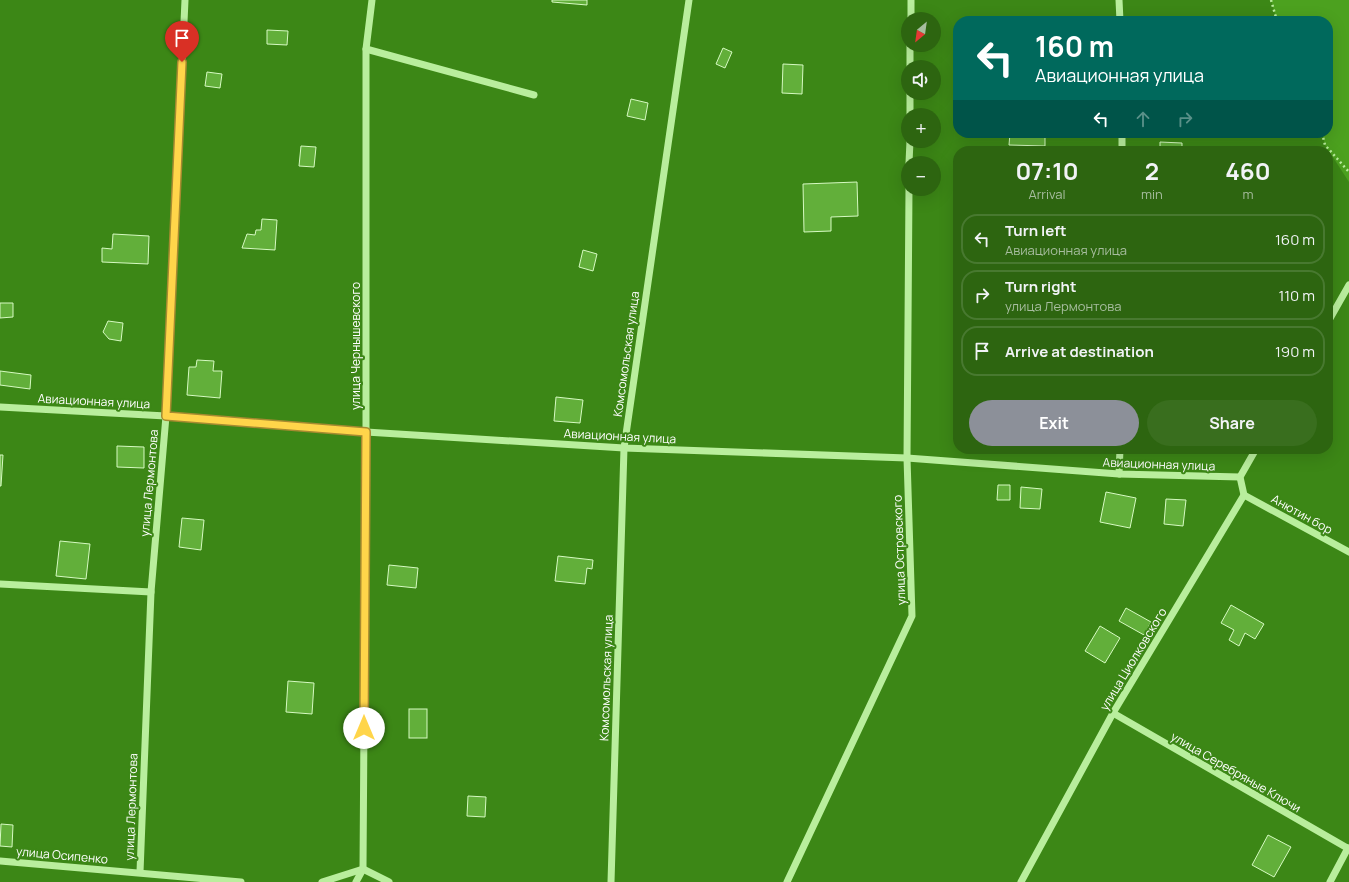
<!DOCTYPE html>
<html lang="en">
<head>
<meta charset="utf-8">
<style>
  body { margin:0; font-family:Manrope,sans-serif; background:#396e1e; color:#f1f3f6; height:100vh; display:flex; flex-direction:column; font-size:15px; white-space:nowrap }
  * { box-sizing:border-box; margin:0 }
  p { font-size:13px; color:#a7bd9f }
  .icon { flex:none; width:22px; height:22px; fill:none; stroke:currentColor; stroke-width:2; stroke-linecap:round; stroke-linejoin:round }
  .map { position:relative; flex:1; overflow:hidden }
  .side { position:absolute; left:953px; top:146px; width:380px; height:308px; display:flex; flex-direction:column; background:#2d6510; border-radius:16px; box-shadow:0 4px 16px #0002 }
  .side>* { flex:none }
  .top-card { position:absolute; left:953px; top:16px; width:380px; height:122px; border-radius:16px; box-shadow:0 4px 16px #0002; background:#00695c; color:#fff; overflow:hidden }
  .needle { width:26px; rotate:209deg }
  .tools { position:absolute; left:901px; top:12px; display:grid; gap:8px }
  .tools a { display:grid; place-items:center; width:40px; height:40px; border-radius:50%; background:#2d6510; box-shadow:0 4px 16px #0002; font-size:20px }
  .pin { position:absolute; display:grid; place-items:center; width:34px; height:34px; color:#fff; margin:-41px -17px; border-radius:50% 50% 50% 0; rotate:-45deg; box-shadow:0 0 4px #0007 }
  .pin .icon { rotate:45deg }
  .me { position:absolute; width:44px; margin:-22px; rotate:0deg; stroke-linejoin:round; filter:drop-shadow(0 0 3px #0008) }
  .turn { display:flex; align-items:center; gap:14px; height:84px; padding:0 16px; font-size:18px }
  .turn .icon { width:52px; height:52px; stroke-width:2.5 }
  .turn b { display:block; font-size:28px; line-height:34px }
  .lanes { display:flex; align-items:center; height:38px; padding:0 16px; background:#0003; justify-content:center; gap:20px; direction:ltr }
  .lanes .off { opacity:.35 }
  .eta { display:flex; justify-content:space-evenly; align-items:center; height:68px; text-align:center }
  .eta b { font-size:24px; font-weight:700; line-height:28px }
  .action { display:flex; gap:8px; margin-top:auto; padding:8px 16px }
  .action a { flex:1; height:46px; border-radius:24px; background:#8c9099; color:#fff; font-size:16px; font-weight:700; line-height:46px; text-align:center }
  .action a+a { background:#396e1e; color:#f1f3f6 }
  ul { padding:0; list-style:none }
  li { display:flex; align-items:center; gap:12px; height:50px; margin:0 8px 6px; padding:0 8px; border:2px solid #487930; border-radius:16px }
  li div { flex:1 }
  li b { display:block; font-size:15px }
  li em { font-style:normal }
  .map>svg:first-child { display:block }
</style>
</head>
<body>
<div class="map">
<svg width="1349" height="882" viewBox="0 0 1349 882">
  <rect width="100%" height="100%" fill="#3c8716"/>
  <path fill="#4ca11f" d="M 1271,0 L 1349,0 L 1349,182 L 1325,145 L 1322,133 L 1328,133 L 1328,21 L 1277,21 Z"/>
  <g fill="#62af3a" stroke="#d6fac2">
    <path d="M 552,0 L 587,0 L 587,5 L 552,2 Z"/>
    <path d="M 267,30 L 288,31 L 287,45 L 267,44 Z"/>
    <path d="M 723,48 L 732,52 L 725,68 L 716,64 Z"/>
    <path d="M 783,64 L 803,65 L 802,94 L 782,93 Z"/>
    <path d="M 207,72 L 222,74 L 220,88 L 205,86 Z"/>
    <path d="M 631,99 L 648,103 L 645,120 L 627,116 Z"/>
    <path d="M 1010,133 L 1045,133 L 1045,146 L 1009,145 Z"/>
    <path d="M 1160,142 L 1182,143 L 1182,151 L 1160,151 Z"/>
    <path d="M 301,146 L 316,147 L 314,167 L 299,166 Z"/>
    <path d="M 857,182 L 858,216 L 831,217 L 831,231 L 804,232 L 803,184 Z"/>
    <path d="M 262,219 L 277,220 L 275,250 L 242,248 L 247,234 L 255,235 L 256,230 L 261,230 Z"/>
    <path d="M 113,234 L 149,236 L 148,264 L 102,262 L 102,248 L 112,249 Z"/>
    <path d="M 583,250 L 597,254 L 593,271 L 579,267 Z"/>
    <path d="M 0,303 L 13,303 L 13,317 L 0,318 Z"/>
    <path d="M 108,321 L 123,323 L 121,341 L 109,339 L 103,332 Z"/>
    <path d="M 197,360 L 214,361 L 213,371 L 222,371 L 220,398 L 187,395 L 189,367 L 196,367 Z"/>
    <path d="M 0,371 L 31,375 L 30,389 L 0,385 Z"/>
    <path d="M 556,397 L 583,400 L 580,423 L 554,421 Z"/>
    <path d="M 117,446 L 144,447 L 144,468 L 117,467 Z"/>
    <path d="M 0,455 L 3,455 L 1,486 L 0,486 Z"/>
    <path d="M 998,485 L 1010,485 L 1010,500 L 997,500 Z"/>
    <path d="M 1021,487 L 1042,489 L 1040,509 L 1020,508 Z"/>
    <path d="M 1106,492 L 1136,498 L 1130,528 L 1100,522 Z"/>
    <path d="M 1166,499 L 1186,500 L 1183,526 L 1164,524 Z"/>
    <path d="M 182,518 L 204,520 L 201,550 L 179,547 Z"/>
    <path d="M 60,541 L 90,544 L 86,579 L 56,576 Z"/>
    <path d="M 558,556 L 593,560 L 592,569 L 587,568 L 585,584 L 555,581 Z"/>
    <path d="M 389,565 L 418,568 L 416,588 L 387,585 Z"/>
    <path d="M 1231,605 L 1264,624 L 1255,639 L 1245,633 L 1239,646 L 1229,640 L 1234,630 L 1221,623 Z"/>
    <path d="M 1126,608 L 1151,622 L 1144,635 L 1119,621 Z"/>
    <path d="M 1100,626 L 1120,638 L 1105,663 L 1085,651 Z"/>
    <path d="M 288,681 L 314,683 L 312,714 L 286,712 Z"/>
    <rect x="409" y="709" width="18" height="29"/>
    <path d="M 468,796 L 486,797 L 485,817 L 467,816 Z"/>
    <path d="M 1,824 L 13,825 L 12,847 L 0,846 Z"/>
    <path d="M 1268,835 L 1291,847 L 1274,877 L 1252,865 Z"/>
  </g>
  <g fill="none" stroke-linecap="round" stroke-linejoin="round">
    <g stroke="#b9ee9d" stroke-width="2.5" stroke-dasharray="2 3" stroke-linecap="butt">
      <path d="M 1271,0 L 1277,21"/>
      <path d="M 1322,133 L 1325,145 L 1349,172"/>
    </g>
    <g stroke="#b9ee9d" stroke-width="7">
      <path d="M 1119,0 L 1120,21"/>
      <path d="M 911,19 L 911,0"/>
      <path d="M 366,49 L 534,95"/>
      <path d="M 910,67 L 910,45"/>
      <path d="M 910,115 L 910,93"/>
      <path d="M 1122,133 L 1122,151"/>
      <path d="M 909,163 L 910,141"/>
      <path d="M 1328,322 L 1349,285"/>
      <path d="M 0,407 L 166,416 L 366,432 L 624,448 L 907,458 L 1119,474 L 1240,477"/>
      <path d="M 1119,474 L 1120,449"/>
      <path d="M 1244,495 L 1349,552"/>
      <path d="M 0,584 L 151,592"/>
      <path d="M 1113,713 L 1349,849"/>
      <path d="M 0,861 L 241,882"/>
      <path d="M 140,872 L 151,592 L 166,416 L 185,0"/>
      <path d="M 322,882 L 363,869 L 389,882"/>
      <path d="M 356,882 L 363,869 L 366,432 L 366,49 L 372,0"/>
      <path d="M 611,882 L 624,448 L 689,0"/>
      <path d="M 787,882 L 912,616 L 907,458 L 909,189"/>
      <path d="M 1021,882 L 1113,713 L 1244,495 L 1240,477 L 1256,449"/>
      <path d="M 1330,882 L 1348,848"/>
    </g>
  </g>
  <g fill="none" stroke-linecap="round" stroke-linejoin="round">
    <g stroke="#a68a30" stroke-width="10">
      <path id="route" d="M 182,62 L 166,416 L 366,432 L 364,728"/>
    </g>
    <use href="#route" stroke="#ffd54a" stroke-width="7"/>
  </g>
  <g text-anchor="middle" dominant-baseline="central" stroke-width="4" stroke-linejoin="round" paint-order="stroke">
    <g font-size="12" fill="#fff" stroke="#3c8716">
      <text transform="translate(355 346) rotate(-90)">улица Чернышевского</text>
      <text transform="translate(626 354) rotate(-82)">Комсомольская улица</text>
      <text transform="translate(94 401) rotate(3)">Авиационная улица</text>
      <text transform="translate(620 436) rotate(3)">Авиационная улица</text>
      <text transform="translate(1159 464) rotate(2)">Авиационная улица</text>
      <text transform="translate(149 483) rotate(-85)">улица Лермонтова</text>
      <text transform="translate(1302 514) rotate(29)">Анютин бор</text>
      <text transform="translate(899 550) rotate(-92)">улица Островского</text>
      <text transform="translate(1133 659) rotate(-59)">улица Циолковского</text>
      <text transform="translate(606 678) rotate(-88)">Комсомольская улица</text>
      <text transform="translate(1236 772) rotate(30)">улица Серебряные Ключи</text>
      <text transform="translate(131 807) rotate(-88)">улица Лермонтова</text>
      <text transform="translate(62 855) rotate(5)">улица Осипенко</text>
    </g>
  </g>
</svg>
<div class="tools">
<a><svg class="needle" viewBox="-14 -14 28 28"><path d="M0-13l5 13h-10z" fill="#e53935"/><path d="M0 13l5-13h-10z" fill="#a7bd9f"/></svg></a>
<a><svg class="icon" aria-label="sound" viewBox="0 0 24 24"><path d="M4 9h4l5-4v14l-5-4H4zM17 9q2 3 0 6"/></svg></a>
<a>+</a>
<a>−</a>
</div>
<div class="pin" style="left:182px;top:62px;background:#d93025"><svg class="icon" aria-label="arrive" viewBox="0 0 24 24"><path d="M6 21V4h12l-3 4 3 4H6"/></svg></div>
<svg class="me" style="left:364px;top:728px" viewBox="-20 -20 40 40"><circle r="19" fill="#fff"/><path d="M0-13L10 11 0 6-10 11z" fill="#ffd54a"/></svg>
<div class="top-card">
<div class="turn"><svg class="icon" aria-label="left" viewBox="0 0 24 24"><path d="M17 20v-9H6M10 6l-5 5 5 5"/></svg><div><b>160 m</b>Авиационная улица</div></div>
<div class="lanes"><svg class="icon" aria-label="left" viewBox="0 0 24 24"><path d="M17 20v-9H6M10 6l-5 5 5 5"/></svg><svg class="icon off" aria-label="ahead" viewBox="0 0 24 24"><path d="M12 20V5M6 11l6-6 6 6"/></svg><svg class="icon off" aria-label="right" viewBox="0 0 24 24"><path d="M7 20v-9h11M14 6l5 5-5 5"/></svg></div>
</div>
<section class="side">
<div class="eta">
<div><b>07:10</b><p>Arrival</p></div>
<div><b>2</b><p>min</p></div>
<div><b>460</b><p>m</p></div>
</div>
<ul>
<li><svg class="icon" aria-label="left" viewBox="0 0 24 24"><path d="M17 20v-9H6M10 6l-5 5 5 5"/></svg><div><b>Turn left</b><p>Авиационная улица</p></div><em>160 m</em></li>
<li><svg class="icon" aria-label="right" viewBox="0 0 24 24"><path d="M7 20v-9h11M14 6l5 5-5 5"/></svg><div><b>Turn right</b><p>улица Лермонтова</p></div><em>110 m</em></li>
<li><svg class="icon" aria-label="arrive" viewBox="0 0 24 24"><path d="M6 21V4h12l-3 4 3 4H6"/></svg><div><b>Arrive at destination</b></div><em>190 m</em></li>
</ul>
<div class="action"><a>Exit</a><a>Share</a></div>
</section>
</div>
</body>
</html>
